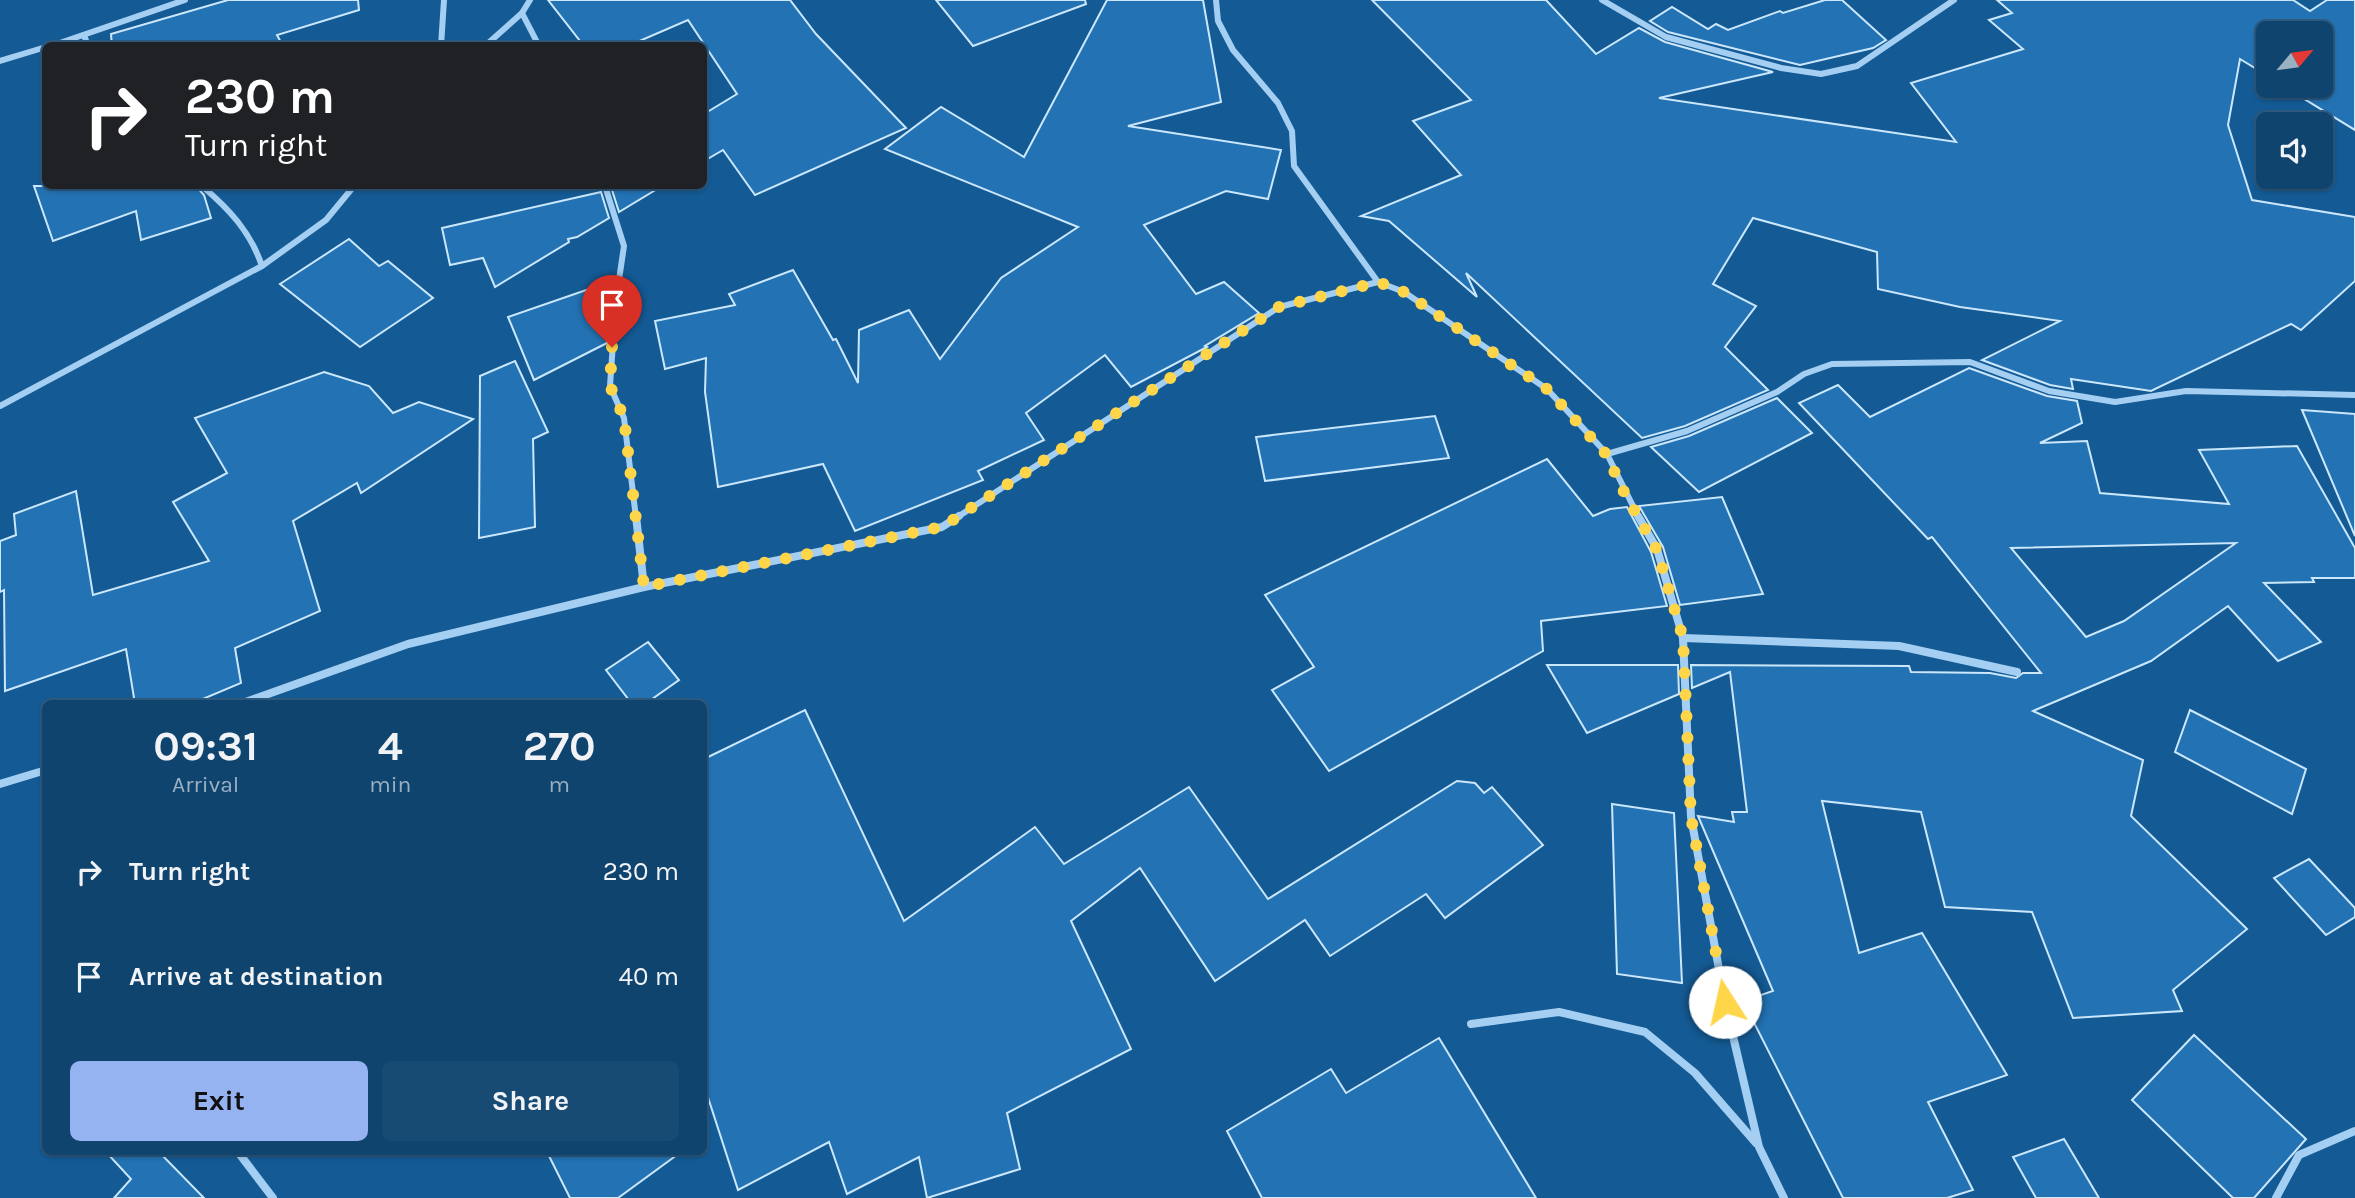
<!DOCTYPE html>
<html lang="en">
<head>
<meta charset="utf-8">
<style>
  body { margin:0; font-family:Karla,sans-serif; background:#184b74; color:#f1f3f6; height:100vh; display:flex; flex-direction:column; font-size:26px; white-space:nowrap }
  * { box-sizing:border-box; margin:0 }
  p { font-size:23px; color:#9bb0c3 }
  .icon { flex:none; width:38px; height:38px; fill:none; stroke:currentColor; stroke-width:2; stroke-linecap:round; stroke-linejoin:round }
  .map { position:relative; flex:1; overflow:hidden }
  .sheet { position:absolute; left:42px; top:700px; width:665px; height:455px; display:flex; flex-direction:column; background:#0f446f; border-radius:10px; box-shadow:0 2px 5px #0004,0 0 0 2px #2f5c82 }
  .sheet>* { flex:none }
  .banner { position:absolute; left:42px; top:42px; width:665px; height:147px; border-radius:10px; box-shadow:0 2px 5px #0004,0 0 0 2px #2f5c82; background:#202124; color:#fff; overflow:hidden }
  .needle { width:46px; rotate:61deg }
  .controls { position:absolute; left:2256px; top:21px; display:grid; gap:14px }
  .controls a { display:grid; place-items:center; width:77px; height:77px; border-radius:10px; background:#0f446f; box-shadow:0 2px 5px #0004,0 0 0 2px #2f5c82; font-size:35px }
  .pin { position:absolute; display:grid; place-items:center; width:60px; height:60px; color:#fff; margin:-72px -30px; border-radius:50% 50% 50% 0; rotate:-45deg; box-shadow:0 0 7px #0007 }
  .pin .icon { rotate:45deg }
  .me { position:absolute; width:77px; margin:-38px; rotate:350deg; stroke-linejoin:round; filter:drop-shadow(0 0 5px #0008) }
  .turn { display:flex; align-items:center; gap:24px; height:147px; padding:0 28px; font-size:32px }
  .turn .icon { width:91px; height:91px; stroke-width:2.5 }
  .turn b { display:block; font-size:49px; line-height:60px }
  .eta { display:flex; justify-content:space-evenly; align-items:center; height:119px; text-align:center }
  .eta b { font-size:42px; font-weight:700; line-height:49px }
  .action { display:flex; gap:14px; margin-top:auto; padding:14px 28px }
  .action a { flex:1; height:80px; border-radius:10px; background:#95b2f1; color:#111; font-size:28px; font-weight:700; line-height:80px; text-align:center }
  .action a+a { background:#184b74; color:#f1f3f6 }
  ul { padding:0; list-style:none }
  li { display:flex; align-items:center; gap:21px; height:105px; padding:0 28px }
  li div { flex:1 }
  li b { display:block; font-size:26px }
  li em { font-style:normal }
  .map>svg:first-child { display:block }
</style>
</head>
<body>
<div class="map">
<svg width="2355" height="1198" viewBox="0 0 2355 1198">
  <rect width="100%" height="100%" fill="#145a94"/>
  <g fill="#2372b3" stroke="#cbe7fc" stroke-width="2" fill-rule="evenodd">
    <path d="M 228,0 L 358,0 L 359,10 L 277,35 L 283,46 L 112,46 L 111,34 Z"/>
    <path d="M 548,0 L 790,0 L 816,34 L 906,128 L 755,195 L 723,150 L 704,161 L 704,114 L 737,94 L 688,20 L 628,46 L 584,46 Z"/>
    <path d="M 936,0 L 1085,0 L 1086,4 L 973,46 Z"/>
    <path d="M 1107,0 L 1203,0 L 1221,102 L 1128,126 L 1281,150 L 1268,199 L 1226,191 L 1144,225 L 1196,294 L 1224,282 L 1259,313 L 1205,346 L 1207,347 L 1131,387 L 1105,355 L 1026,413 L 1044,440 L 978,471 L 983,480 L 855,531 L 823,464 L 718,487 L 705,392 L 706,358 L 665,369 L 655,321 L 735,305 L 729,294 L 793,270 L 833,340 L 836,339 L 858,383 L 859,330 L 909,310 L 940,359 L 1001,278 L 1078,227 L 885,149 L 941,107 L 1024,157 Z"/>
    <path d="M 1372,0 L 1546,0 L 1596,54 L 1639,28 L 1665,42 L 1773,72 L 1659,98 L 1956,142 L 1911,83 L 2023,49 L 1989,20 L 2012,13 L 1997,0 L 2293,0 L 2310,11 L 2327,0 L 2355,0 L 2355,130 L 2283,86 L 2320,86 L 2320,33 L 2268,33 L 2268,76 L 2240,59 L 2228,125 L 2252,200 L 2355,217 L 2355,281 L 2301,330 L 2291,324 L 2151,391 L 2071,379 L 2073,389 L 2050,385 L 1982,360 L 2060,321 L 1960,307 L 1878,289 L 1877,252 L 1753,218 L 1713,284 L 1756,306 L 1725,347 L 1768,390 L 1685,426 L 1642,438 L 1466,273 L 1477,297 L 1389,221 L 1361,216 L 1461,175 L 1413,121 L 1471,100 Z"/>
    <path d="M 1825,0 L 1842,0 L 1886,40 L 1873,48 L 1800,65 L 1668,32 L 1650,21 L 1672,7 L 1708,29 L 1716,24 L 1728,30 L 1780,11 L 1783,13 Z"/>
    <path d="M 34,186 L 196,186 L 204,195 L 211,218 L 141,240 L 136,211 L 53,241 Z"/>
    <path d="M 630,186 L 662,186 L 619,212 L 612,190 Z"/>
    <path d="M 601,192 L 609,218 L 577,237 L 568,239 L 569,242 L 495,287 L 483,258 L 450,265 L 442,228 Z"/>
    <path d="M 349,239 L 379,266 L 388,261 L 433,298 L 360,347 L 280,284 Z"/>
    <path d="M 592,288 L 609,323 L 607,343 L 534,380 L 508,317 Z"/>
    <path d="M 515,361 L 548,432 L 533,439 L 535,527 L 479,538 L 480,376 Z"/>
    <path d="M 1969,368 L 2047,396 L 2077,401 L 2082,423 L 2040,443 L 2087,441 L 2100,493 L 2229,504 L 2199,450 L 2297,446 L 2355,548 L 2355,578 L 2312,578 L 2314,582 L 2264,583 L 2321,642 L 2278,661 L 2228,606 L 2151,661 L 2033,711 L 2143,760 L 2131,816 L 2247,929 L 2173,990 L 2182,1011 L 2073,1018 L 2032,912 L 1945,907 L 1921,812 L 1822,801 L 1859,953 L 1922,933 L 2007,1075 L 1928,1102 L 1973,1190 L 1947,1198 L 1843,1198 L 1743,1001 L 1773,991 L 1698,816 L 1734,822 L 1732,812 L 1747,812 L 1730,672 L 1692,688 L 1691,665 L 1909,666 L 1911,672 L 1990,673 L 2016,678 L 2023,673 L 2041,673 L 1932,537 L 1928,539 L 1799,403 L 1838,385 L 1870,417 ZM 2236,543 L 2124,621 L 2086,637 L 2011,548 Z"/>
    <path d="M 324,372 L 369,386 L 393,413 L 419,402 L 473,419 L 361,493 L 357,483 L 293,521 L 320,611 L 235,648 L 241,683 L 191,704 L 135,704 L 126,649 L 5,691 L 4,590 L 0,592 L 0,541 L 16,535 L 14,514 L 76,491 L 93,595 L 209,561 L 173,502 L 227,473 L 195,418 Z"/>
    <path d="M 1777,398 L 1812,433 L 1699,492 L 1651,447 L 1689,436 Z"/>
    <path d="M 2302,410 L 2355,414 L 2355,536 Z"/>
    <path d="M 1435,416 L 1449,458 L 1265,481 L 1256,437 Z"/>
    <path d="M 1547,459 L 1593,516 L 1610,509 L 1627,507 L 1651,552 L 1667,606 L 1541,621 L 1543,651 L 1329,771 L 1272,690 L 1314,667 L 1265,595 Z"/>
    <path d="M 1722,497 L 1763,594 L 1680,605 L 1663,547 L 1639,506 Z"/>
    <path d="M 648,642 L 679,680 L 645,704 L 632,704 L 606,670 Z"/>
    <path d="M 1547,665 L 1678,665 L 1679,694 L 1587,733 Z"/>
    <path d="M 805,710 L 904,921 L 1035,827 L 1064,864 L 1189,787 L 1268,899 L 1457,781 L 1475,783 L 1484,793 L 1492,787 L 1543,845 L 1445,918 L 1426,894 L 1330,956 L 1305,920 L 1215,981 L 1140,868 L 1071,921 L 1131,1049 L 1007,1113 L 1020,1169 L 927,1198 L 919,1157 L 847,1194 L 829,1142 L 738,1190 L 704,1085 L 704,759 Z"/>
    <path d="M 2190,710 L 2306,769 L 2292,814 L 2175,752 Z"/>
    <path d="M 1612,804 L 1674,813 L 1682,983 L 1617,974 Z"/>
    <path d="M 2309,859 L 2355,908 L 2355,917 L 2326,935 L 2274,878 Z"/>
    <path d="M 2194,1035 L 2306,1139 L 2254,1198 L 2233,1198 L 2132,1100 Z"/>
    <path d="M 1439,1038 L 1536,1198 L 1262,1198 L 1227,1131 L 1331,1069 L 1346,1093 Z"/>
    <path d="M 2064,1139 L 2099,1198 L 2036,1198 L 2013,1157 Z"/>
    <path d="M 106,1152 L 159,1152 L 204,1198 L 114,1198 L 131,1179 Z"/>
    <path d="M 547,1152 L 681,1152 L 618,1198 L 570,1198 Z"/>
  </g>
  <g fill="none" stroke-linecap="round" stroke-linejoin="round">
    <g stroke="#a4cff2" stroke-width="6">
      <path d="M 530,0 L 522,13 L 539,46"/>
      <path d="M 1216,0 L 1218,21 L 1233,50 L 1278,103 L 1292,131 L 1294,166 L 1378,282"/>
      <path d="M 1602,0 L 1666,37 L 1781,68 L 1821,74 L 1857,66 L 1954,0"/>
      <path d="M 84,35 L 88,46"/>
      <path d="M 51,46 L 185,0"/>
      <path d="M 441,46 L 444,0"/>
      <path d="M 485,46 L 522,13"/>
      <path d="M 0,61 L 46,47"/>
      <path d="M 202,186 C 229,209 250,231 262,266"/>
      <path d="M 605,186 L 624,246 L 616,300 L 610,386 L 624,418 L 636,518"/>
      <path d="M 0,406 L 262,266 L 326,220 L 354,186"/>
      <path d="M 1607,454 L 1687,431 L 1777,392 L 1804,374 L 1832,364 L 1970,362 L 2049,391 L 2115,402 L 2186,391 L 2355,395"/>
      <path d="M 956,518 L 1279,307 L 1378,282 L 1404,292 L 1547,389 L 1607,454 L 1639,518"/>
    </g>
    <g stroke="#a4cff2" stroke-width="8">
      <path d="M 636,516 L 644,587"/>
      <path d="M 1638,516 L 1657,549 L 1683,638 L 1691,817 L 1725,1002 L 1759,1147 L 1784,1198"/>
      <path d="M 1683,638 L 1899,646 L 2017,672"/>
      <path d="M 240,704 L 408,644 L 644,587 L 942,527 L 959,516"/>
      <path d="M 0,784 L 46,770"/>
      <path d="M 1471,1024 L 1559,1012 L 1645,1032 L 1695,1073 L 1756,1143"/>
      <path d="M 238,1152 L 273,1198"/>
      <path d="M 2276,1198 L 2299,1155 L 2355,1131"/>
    </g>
  </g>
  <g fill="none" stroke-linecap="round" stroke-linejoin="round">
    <path stroke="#ffd54a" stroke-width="12" stroke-dasharray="0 21.6" d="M 612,347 L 610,386 L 624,418 L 644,587 L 942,527 L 1279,307 L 1378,282 L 1404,292 L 1547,389 L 1606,454 L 1625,494 L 1657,550 L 1683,638 L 1691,817 L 1725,1002"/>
  </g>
</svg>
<div class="controls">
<a><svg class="needle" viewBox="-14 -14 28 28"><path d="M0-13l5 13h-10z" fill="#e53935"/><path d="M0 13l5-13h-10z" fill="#9bb0c3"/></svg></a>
<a><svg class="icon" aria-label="sound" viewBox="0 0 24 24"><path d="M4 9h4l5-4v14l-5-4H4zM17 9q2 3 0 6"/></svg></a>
</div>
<div class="pin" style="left:612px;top:347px;background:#d93025"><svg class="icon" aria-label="arrive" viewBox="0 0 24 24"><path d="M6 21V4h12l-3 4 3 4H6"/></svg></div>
<svg class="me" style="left:1725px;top:1002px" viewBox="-20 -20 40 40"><circle r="19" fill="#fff"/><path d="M0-13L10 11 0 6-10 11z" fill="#ffd54a"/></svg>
<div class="banner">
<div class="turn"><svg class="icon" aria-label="right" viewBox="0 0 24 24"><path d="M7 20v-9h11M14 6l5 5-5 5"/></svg><div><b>230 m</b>Turn right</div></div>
</div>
<section class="sheet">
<div class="eta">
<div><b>09:31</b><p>Arrival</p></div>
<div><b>4</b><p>min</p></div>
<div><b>270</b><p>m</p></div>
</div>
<ul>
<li><svg class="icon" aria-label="right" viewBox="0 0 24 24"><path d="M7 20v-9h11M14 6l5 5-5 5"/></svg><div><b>Turn right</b></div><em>230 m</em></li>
<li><svg class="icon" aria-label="arrive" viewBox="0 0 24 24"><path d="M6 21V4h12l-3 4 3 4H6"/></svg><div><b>Arrive at destination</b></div><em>40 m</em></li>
</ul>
<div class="action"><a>Exit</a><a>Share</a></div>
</section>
</div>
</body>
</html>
